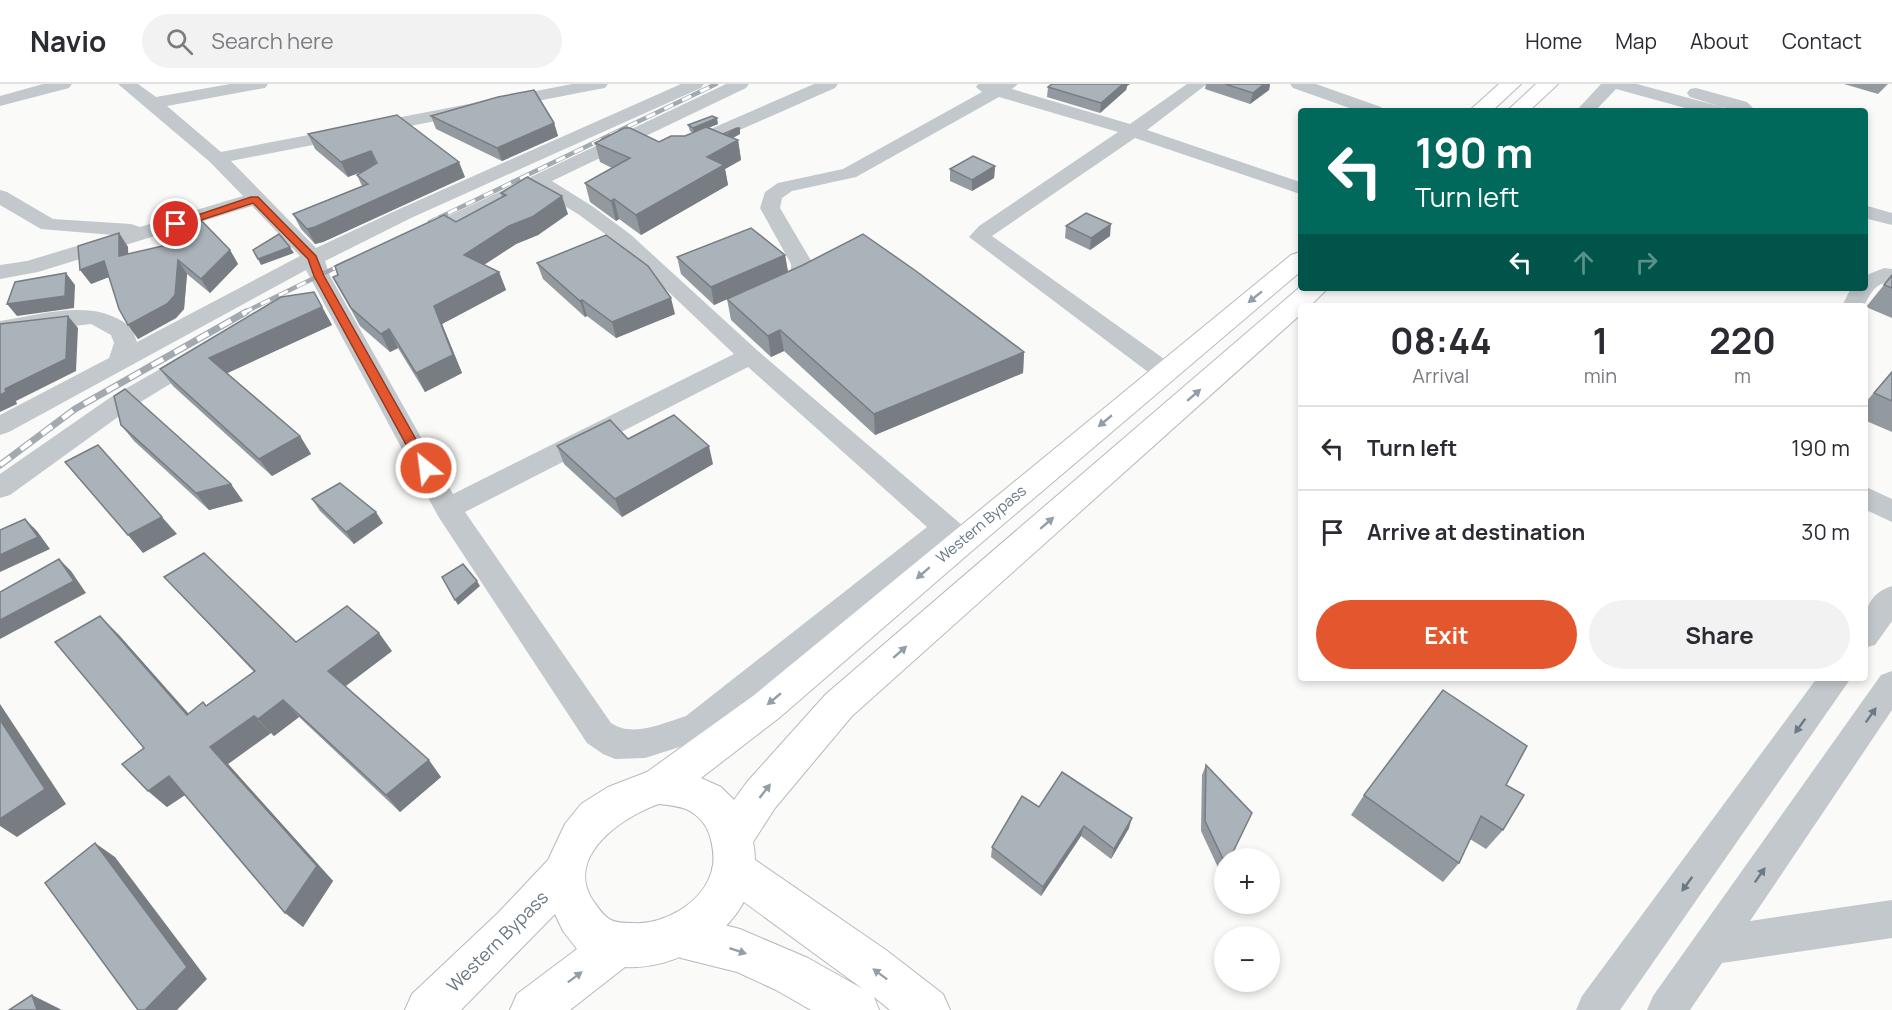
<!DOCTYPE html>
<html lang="en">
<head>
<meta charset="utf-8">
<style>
  body { margin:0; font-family:Manrope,sans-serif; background:#f2f2f3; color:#2b2b33; height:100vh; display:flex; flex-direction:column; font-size:22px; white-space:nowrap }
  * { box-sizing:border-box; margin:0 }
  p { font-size:20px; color:#7c7c81 }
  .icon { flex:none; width:33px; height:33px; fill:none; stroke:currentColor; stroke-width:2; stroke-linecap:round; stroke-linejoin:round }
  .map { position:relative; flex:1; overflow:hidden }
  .details { position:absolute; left:1298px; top:219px; width:570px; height:378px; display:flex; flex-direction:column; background:#fff; border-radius:6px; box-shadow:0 3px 9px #0003 }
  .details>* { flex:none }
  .hud { position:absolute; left:1298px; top:24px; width:570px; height:183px; border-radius:6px; box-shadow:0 3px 9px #0003; background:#00695c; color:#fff; overflow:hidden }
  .buttons { position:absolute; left:1214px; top:764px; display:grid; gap:12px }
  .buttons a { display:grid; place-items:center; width:66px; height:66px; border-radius:50%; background:#fff; box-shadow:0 3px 9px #0003; font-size:30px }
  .pin { position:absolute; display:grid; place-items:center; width:51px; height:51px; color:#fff; margin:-26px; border:3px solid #fff; border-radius:50%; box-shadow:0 2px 6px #0007 }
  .me { position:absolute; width:66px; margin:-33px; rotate:331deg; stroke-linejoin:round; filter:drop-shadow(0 0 4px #0008) }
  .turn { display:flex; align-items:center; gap:21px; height:126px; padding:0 18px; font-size:27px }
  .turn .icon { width:78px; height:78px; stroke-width:2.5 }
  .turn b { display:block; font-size:42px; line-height:51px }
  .lanes { display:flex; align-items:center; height:57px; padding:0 18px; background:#0003; justify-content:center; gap:30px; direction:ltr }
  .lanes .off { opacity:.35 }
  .eta { display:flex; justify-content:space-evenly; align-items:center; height:102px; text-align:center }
  .eta b { font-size:36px; font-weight:700; line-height:42px }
  .action { display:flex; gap:12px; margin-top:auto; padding:12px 18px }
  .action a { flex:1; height:69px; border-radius:36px; background:#e4572e; color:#fff; font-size:24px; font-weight:700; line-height:69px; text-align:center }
  .action a+a { background:#f2f2f3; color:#2b2b33 }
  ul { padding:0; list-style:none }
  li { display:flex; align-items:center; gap:18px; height:84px; padding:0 18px; border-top:2px solid #e1e1e2 }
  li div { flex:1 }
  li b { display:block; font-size:22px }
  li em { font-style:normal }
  header { display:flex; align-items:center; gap:36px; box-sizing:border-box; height:84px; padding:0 30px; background:#fff; border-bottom:2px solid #e1e1e2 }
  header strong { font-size:28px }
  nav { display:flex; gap:33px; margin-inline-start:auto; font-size:21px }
  .search { width:420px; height:54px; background:#f2f2f3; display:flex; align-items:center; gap:15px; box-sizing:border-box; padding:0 21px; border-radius:33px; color:#7c7c81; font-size:22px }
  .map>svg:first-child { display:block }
</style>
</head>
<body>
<header>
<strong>Navio</strong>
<div class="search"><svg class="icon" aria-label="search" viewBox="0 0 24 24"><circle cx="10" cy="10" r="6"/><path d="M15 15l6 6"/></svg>Search here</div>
<nav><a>Home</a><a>Map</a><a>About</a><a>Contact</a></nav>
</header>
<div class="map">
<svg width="1892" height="926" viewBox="0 0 1892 926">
  <rect width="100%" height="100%" fill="#fafaf8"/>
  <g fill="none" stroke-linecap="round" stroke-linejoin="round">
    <g stroke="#b3babf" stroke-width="2">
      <path id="secondary" d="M 733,765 L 748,771 L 886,866 L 943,910 L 950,926 L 890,926 L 874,913 L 879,926 L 811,926 L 776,906 L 737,888 L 681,874 L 666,867 L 659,852 L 666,837 L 681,830 L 740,845 L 808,874 L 863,905 L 718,799 L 712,785 L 718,771 Z"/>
    </g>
    <g stroke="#b5babe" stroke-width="2">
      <g id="primary">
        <path d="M 1499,0 L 1521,0 L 1492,27 L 1469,27 Z"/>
        <path d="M 1536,0 L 1558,0 L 1529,27 L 1507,27 Z"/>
        <path d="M 1300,168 L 1300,188 L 973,466 L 779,634 L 701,694 L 721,703 L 734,716 L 747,698 L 826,610 L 1300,203 L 1328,204 L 1310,222 L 1300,222 L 1300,231 L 852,632 L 775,724 L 753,758 C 768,829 690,887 625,883 L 570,926 L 510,926 L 517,910 L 577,865 L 563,847 L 555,830 L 461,926 L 405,926 L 412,910 L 498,829 L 548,776 L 565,740 L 581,720 L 608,703 L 647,688 L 753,612 L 1291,171 ZM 659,720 C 668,721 678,722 686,725 C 699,731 708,742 711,756 C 714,768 715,780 710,792 C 699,821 662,841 633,839 C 626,839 617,839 611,836 C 603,832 597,822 592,815 C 565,771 624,732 659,720 Z"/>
      </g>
    </g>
    <g fill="#c3c8cc" fill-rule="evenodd">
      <path d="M 43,0 L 72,0 L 69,4 L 0,22 L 0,12 Z"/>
      <path d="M 118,0 L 138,0 L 156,13 L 230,0 L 268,0 L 265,4 L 259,5 L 167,22 L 221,68 L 572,0 L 608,0 L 605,4 L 599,5 L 231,77 L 316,164 L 397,126 L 681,0 L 704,0 L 701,4 L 411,134 L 325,177 L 330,192 L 453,410 L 734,270 L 616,158 L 578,130 L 536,105 L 427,157 L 420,159 L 413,157 L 409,153 L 413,149 L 726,0 L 749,0 L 746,4 L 552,97 L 592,122 L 630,150 L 758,267 L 969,447 L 973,455 L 969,463 L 959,466 L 945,459 L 708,654 L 645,674 L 615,675 L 603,670 L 587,659 L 438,432 L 306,186 L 9,348 L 0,351 L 0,331 L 109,274 L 114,259 L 111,251 L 91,240 L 0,251 L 0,237 C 40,231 94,213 129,242 C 133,245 135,253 137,258 L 300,172 L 252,122 L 38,188 L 0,195 L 0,181 L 27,177 L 113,151 L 41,145 L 0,121 L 0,106 L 7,108 L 53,135 L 131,140 L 140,143 L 243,112 L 210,78 ZM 748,283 L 927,443 L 686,632 C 663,639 633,654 611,639 L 465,428 Z"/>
      <path d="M 814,0 L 838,0 L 835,4 L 690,68 L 676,68 L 674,64 L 676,60 Z"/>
      <path d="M 978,0 L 1018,0 L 1012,5 L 1130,40 L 1187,0 L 1207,0 L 1147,46 L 1300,98 L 1300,110 L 1135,54 L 992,152 L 1174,282 L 1177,288 L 1174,294 L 1165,296 L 1156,294 L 969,153 L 979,142 L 1118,48 L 999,13 L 856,93 L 792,107 L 782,114 L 780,124 L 813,180 L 814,187 C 805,202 787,213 769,209 L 766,204 C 774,193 793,197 791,180 L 760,124 L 765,108 L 778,99 L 843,85 L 982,8 L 976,3 Z"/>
      <path d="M 1290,0 L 1316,0 L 1381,23 L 1384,27 L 1358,27 L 1293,4 Z"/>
      <path d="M 1601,0 L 1637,0 L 1722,23 L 1725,27 L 1696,27 L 1616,5 L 1595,27 L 1576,27 Z"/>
      <path d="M 1696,4 L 1747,18 L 1754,25 L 1753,27 L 1734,27 L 1690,13 L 1687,9 L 1690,5 Z"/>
      <path d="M 1864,121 L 1892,129 L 1892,141 L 1864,134 Z"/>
      <path d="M 1884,184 L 1892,185 L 1892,199 C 1876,197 1871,209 1864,222 L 1842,222 L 1851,204 L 1864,204 L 1864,192 Z"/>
      <path d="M 198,265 L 206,268 L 210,273 L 206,278 L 129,325 L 10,411 L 0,414 L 0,390 L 111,313 L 190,268 Z"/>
      <path d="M 1864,402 L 1892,415 L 1892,438 L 1864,425 Z"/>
      <path d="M 1892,502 L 1892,537 L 1875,561 L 1864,564 C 1864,538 1861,512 1892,502 Z"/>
      <path d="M 1892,587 L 1892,626 L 1750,837 L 1892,816 L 1892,854 L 1722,879 L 1690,926 L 1647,926 L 1653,912 L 1881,591 Z"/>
      <path d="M 1817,594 L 1851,594 L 1620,926 L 1576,926 L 1582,912 Z"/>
    </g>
    <use href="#secondary" fill="#fff" fill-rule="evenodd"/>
    <use href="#primary" fill="#fff" fill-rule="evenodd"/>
    <g stroke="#a2aab0" stroke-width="4.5">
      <g id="rail-far1">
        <path d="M 430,138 L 716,0"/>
        <path d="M 243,229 L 349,177"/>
      </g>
    </g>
    <g stroke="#a2aab0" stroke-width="7">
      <path id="rail" d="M 0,381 L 75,325 L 246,228"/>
    </g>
    <use href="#rail-far1" stroke="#fff" stroke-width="3" stroke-dasharray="10" stroke-linecap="butt"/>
    <use href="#rail" stroke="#fff" stroke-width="4.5" stroke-dasharray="13" stroke-linecap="butt"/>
  </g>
  <g fill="#929a9f">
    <path d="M 1052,0 L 1130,0 L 1127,2 L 1126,6 L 1100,29 L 1047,13 L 1048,3 Z"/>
    <path d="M 1206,0 L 1270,0 L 1269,6 L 1250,20 L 1205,5 Z"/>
    <path d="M 1844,0 L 1888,0 L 1878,10 Z"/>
    <path d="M 431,32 L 554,39 L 558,52 L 502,77 L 436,45 Z"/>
    <path d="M 718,40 L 709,43 L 723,50 L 740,50 L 733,54 L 738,56 L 741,76 L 725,85 L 728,101 L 641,151 L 619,135 L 616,137 L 590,118 L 585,99 L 612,84 L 600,78 L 595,59 L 659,58 L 685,52 L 693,49 L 690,47 L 688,41 Z"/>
    <path d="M 308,50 L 465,93 L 323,158 L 315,160 L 301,145 L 293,130 L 362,102 L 357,91 L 366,86 L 348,93 L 315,65 Z"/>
    <path d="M 995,82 L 994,94 L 972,107 L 950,97 L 950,85 Z"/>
    <path d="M 501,109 L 568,130 L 538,151 L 516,160 L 484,181 L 499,188 L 506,206 L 442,240 L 462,289 L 425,308 L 398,264 L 390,268 L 360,242 L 333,193 L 456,138 L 502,113 Z"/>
    <path d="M 1066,142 L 1110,152 L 1090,166 L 1065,154 Z"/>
    <path d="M 119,149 L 128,163 L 128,170 L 230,166 L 238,180 L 210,209 L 187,190 L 184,225 L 176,234 L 138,255 L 109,193 L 91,200 Z"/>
    <path d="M 785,171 L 788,188 L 1024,268 L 1023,289 L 875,351 L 784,267 L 771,273 L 731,236 L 727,215 L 714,221 L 681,190 L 677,173 Z"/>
    <path d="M 537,179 L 675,230 L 616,254 L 587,232 L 585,233 L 543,195 Z"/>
    <path d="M 1892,191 L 1892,234 L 1866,223 Z"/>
    <path d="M 314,208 L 332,241 L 227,289 L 300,352 L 311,370 L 272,392 L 173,302 L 160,285 Z"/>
    <path d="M 1892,288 L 1892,348 L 1864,336 L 1864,320 Z"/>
    <path d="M 121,341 L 243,417 L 209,426 L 134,357 Z"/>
    <path d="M 628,355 L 713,380 L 622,433 L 564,380 L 557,362 Z"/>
    <path d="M 312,415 L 383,439 L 354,460 L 320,427 Z"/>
    <path d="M 164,493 L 296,558 L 392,567 L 345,602 L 441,693 L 400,728 L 299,633 L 274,652 L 271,649 L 228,680 L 333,797 L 303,843 L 185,711 L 167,723 L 148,707 L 144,664 L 118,550 L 188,630 L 206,622 L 254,588 Z"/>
    <path d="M 1206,681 L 1224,774 L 1224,787 L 1222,792 L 1201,747 L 1202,691 Z"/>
    <path d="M 1506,701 L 1503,746 L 1486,765 L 1470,755 L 1459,779 L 1443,798 L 1351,731 L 1364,711 Z"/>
    <path d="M 1039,723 L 1129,744 L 1111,775 L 1081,752 L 1041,812 L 991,773 L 992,763 Z"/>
  </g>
  <g fill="#777d82">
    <path d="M 1123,0 L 1130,0 L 1127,2 L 1126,6 L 1100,29 L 1101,19 Z"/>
    <path d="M 1264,0 L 1270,0 L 1269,6 L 1250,20 L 1253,9 Z"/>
    <path d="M 717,34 L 718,40 L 694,50 L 693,44 Z"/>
    <path d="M 554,39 L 558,52 L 502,77 L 497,64 Z"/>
    <path d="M 740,44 L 740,50 L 715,63 L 714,57 Z"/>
    <path d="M 738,56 L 741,76 L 725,85 L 728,101 L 641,151 L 636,131 L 707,73 Z"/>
    <path d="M 371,67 L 377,82 L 348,93 L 341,78 Z"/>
    <path d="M 459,78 L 465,93 L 323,158 L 315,160 L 307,145 Z"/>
    <path d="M 995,82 L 994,94 L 972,107 L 972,96 Z"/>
    <path d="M 562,112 L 568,130 L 538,151 L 516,160 L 471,189 L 464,171 L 509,142 Z"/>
    <path d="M 614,115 L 619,135 L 616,137 L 611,117 Z"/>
    <path d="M 1111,140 L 1110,152 L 1090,166 L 1091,154 Z"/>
    <path d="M 119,149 L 128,163 L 129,186 L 119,172 Z"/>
    <path d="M 290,163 L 294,169 L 261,181 L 258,175 Z"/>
    <path d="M 230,166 L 238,180 L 210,209 L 201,195 Z"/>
    <path d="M 785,171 L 788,188 L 714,221 L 711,203 Z"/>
    <path d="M 178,176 L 187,190 L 184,225 L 176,234 L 138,255 L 128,241 Z"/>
    <path d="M 104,177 L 114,191 L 91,200 L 80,186 Z"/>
    <path d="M 499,188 L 506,206 L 442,240 L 462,289 L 425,308 L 416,289 L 434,222 Z"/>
    <path d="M 66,189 L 75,201 L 74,224 L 17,232 L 7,220 Z"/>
    <path d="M 671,214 L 675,230 L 616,254 L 612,238 Z"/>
    <path d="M 582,216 L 587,232 L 585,233 L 580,217 Z"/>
    <path d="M 322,223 L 332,241 L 221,292 L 209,274 Z"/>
    <path d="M 68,232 L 78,244 L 76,287 L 16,317 L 17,320 L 0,328 L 0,311 Z"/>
    <path d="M 389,245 L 398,264 L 390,268 L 381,250 Z"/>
    <path d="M 780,246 L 784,267 L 771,273 L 768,252 Z"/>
    <path d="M 1024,268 L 1023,289 L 875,351 L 874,330 Z"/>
    <path d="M 300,352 L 311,370 L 272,392 L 259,375 Z"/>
    <path d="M 709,362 L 713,380 L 622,433 L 615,415 Z"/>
    <path d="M 231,400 L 243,417 L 209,426 L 196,409 Z"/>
    <path d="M 376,428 L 383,439 L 354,460 L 346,448 Z"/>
    <path d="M 162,433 L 177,450 L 143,469 L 128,451 Z"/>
    <path d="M 25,435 L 37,447 L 50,465 L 0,488 L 0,471 Z"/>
    <path d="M 59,475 L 71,487 L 86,509 L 0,555 L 0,536 Z"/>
    <path d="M 477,497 L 480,502 L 458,521 L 455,516 Z"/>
    <path d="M 100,532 L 118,550 L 205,648 L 187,631 Z"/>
    <path d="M 379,549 L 392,567 L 342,605 L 328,587 Z"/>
    <path d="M 283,616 L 299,633 L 274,652 L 258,635 Z"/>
    <path d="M 0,620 L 66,720 L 17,753 L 0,742 Z"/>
    <path d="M 254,632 L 271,649 L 228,680 L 333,797 L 303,843 L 285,829 L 210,663 Z"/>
    <path d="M 429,676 L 441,693 L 400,728 L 386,711 Z"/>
    <path d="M 169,692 L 188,709 L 167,723 L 148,707 Z"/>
    <path d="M 1132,734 L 1129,744 L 1111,775 L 1114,765 Z"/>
    <path d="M 1084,742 L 1081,752 L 1041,812 L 1043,803 Z"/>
    <path d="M 95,759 L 115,773 L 207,895 L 177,926 L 145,926 Z"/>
    <path d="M 32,911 L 60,925 L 61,926 L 37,926 Z"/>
  </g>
  <g fill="#aab3b9" stroke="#777d82" stroke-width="1.5">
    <path d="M 1052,0 L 1123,0 L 1101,19 L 1048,3 Z"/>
    <path d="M 1225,0 L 1264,0 L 1253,9 Z"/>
    <path d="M 534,6 L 554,39 L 497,64 L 431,32 L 498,13 Z"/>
    <path d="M 397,31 L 459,78 L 315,143 L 307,145 L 293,130 L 368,100 L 357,91 L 377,79 L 371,67 L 341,78 L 308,50 Z"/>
    <path d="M 712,32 L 717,34 L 693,44 L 688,41 Z"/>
    <path d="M 706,43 L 738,56 L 707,73 L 724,81 L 636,131 L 614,115 L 611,117 L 585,99 L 630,74 L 595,59 L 624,44 L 630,44 L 659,58 L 671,52 L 685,52 Z"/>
    <path d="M 737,44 L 740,44 L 726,51 L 723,50 Z"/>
    <path d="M 973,72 L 995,82 L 972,96 L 950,85 Z"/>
    <path d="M 527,93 L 562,112 L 532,133 L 509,142 L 464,171 L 499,188 L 434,222 L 453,271 L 416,289 L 389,245 L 381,250 L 351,224 L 333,193 L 338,191 L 335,182 L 444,131 L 456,138 L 506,111 L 501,109 Z"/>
    <path d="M 192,127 L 230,166 L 201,195 L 178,176 L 175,211 L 167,220 L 128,241 L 119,225 L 104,177 L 80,186 L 78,162 L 119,149 L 119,172 L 180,158 L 171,133 Z"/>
    <path d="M 1086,129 L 1111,140 L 1091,154 L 1066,142 Z"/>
    <path d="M 751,144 L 785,171 L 711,203 L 677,173 Z"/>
    <path d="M 279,150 L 290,163 L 258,175 L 253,166 Z"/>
    <path d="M 863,150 L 916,187 L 1024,268 L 874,330 L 780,246 L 768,252 L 727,215 L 803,181 Z"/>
    <path d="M 606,151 L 648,182 L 671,214 L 612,238 L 582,216 L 580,217 L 537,179 Z"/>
    <path d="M 66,189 L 65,212 L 7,220 L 15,198 Z"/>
    <path d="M 1892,191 L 1892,204 L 1884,201 Z"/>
    <path d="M 314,208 L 322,223 L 209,274 L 300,352 L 259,375 L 160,285 L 281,213 Z"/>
    <path d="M 68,232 L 66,275 L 5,305 L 6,308 L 0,311 L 0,240 Z"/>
    <path d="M 1892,288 L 1892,317 L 1874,309 Z"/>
    <path d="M 125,305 L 231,400 L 196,409 L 121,341 L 114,312 Z"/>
    <path d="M 674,331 L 709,362 L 615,415 L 557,362 L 610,336 L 628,355 Z"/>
    <path d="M 98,361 L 162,433 L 128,451 L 65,378 Z"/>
    <path d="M 340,399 L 376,428 L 346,448 L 312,415 Z"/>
    <path d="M 25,435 L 38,453 L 0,471 L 0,446 Z"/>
    <path d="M 204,469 L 296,558 L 347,522 L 379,549 L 328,587 L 429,676 L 386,711 L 283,616 L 258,635 L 254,632 L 210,663 L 317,782 L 285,829 L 169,692 L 148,707 L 122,680 L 144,664 L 55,558 L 100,532 L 187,631 L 203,618 L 206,622 L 255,587 L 164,493 Z"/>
    <path d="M 59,475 L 74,497 L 0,536 L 0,508 Z"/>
    <path d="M 463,480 L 477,497 L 455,516 L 442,493 Z"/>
    <path d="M 1443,606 L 1527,662 L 1506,701 L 1524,711 L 1503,746 L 1481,732 L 1459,779 L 1364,711 Z"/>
    <path d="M 0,636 L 45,705 L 0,735 Z"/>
    <path d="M 1206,681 L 1252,729 L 1230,774 L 1224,774 L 1224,777 L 1205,737 Z"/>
    <path d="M 1062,688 L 1132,734 L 1114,765 L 1084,742 L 1043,803 L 992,763 L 1022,712 L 1039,723 Z"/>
    <path d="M 95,759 L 187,883 L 145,926 L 138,926 L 45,799 Z"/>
    <path d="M 32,911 L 37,926 L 9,926 Z"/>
  </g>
  <defs><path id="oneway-solid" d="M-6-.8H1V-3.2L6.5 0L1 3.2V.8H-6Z" transform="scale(1.5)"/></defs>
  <g fill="#939fa8">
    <use href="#oneway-solid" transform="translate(1255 213) rotate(141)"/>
    <use href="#oneway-solid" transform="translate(1194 311) rotate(-41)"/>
    <use href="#oneway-solid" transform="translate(1105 337) rotate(140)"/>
    <use href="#oneway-solid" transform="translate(1047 439) rotate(-41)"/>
    <use href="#oneway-solid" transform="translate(923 489) rotate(139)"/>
    <use href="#oneway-solid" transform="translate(900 568) rotate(-41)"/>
    <use href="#oneway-solid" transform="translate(774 615) rotate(140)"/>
    <use href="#oneway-solid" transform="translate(765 707) rotate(-52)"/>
    <use href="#oneway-solid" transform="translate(738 867) rotate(18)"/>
    <use href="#oneway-solid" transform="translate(880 890) rotate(-143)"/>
    <use href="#oneway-solid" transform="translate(575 893) rotate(-37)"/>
  </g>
  <g fill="#6a7a87">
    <use href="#oneway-solid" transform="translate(1871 631) rotate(-55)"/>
    <use href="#oneway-solid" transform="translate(1800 642) rotate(126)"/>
    <use href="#oneway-solid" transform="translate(1760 791) rotate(-55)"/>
    <use href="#oneway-solid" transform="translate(1687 800) rotate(126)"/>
  </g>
  <path fill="#e4572e" stroke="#94391e" stroke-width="1.5" d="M 251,113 L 258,113 L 316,172 L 324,192 L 432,384 L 430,387 L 421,387 L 419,384 L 314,192 L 308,175 L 253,119 L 180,143 L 171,140 Z"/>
  <g text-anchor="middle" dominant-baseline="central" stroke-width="6" stroke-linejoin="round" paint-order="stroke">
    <g font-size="15" fill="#657683" stroke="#fff">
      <text transform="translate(981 440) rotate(-40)">Western Bypass</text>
    </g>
    <g font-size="18" fill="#657683" stroke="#fff">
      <text transform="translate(497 857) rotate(-45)">Western Bypass</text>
    </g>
  </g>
</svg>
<div class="buttons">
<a>+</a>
<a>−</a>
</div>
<div class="pin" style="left:176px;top:140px;background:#d93025"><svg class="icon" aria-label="arrive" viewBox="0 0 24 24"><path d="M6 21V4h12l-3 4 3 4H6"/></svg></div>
<svg class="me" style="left:426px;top:384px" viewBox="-20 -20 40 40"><circle r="17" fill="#e4572e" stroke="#fff" stroke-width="3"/><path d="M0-11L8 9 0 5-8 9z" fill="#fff"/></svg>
<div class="hud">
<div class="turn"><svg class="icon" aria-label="left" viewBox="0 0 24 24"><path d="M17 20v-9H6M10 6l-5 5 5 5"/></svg><div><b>190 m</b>Turn left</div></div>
<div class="lanes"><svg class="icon" aria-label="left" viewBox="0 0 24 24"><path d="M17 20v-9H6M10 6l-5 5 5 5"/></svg><svg class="icon off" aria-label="ahead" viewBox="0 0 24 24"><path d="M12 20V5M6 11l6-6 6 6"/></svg><svg class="icon off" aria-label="right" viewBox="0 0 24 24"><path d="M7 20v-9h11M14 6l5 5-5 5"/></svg></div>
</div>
<section class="details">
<div class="eta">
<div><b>08:44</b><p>Arrival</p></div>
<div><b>1</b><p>min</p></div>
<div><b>220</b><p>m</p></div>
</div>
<ul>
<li><svg class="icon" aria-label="left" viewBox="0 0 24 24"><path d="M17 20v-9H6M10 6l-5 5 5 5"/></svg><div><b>Turn left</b></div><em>190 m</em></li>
<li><svg class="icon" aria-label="arrive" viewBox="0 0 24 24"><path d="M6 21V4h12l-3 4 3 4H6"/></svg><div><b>Arrive at destination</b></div><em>30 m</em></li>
</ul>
<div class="action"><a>Exit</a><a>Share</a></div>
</section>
</div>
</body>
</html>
